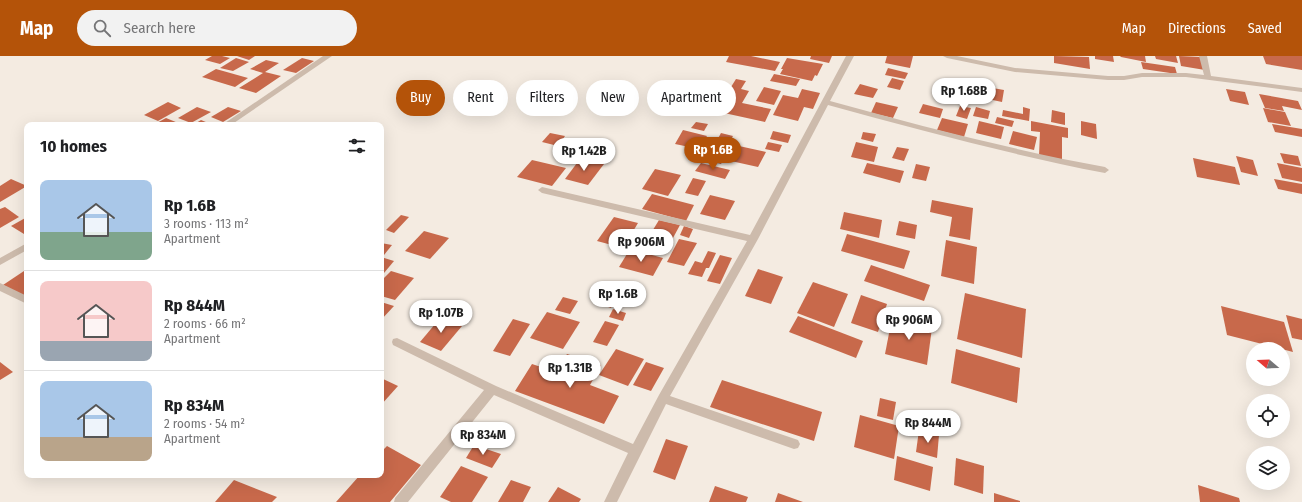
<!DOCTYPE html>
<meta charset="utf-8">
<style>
:root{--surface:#fff;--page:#f2f2f2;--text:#202124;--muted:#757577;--line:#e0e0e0;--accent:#b45309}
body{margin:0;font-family:"Fira Sans Condensed",sans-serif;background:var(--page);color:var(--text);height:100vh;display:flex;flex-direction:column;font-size:15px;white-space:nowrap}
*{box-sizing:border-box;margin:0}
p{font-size:13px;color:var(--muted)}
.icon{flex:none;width:22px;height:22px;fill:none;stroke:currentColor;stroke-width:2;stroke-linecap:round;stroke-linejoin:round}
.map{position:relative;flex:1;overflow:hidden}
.details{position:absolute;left:24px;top:66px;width:360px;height:356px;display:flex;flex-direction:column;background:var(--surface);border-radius:8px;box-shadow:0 4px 16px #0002}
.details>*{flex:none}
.hud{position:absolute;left:396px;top:24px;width:380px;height:36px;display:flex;gap:8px}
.needle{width:26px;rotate:289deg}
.fabs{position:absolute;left:1246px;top:286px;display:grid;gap:8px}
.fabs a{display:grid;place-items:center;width:44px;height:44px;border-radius:50%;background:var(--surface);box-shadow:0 4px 16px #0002;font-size:20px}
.price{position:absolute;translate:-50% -34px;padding:0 9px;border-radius:14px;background:#fff;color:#222;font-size:13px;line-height:26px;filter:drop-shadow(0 1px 2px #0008)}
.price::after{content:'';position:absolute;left:50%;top:24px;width:12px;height:9px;margin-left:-6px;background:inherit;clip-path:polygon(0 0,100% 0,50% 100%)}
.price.on{background:var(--accent);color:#fff}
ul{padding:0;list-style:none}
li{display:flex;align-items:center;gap:12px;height:100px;padding:0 16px}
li+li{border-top:1px solid var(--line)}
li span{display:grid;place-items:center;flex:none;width:112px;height:80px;border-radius:8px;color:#555}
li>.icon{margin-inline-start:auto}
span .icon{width:48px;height:48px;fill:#fffc;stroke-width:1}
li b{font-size:17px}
h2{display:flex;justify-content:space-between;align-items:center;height:48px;padding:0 16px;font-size:17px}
.pill{padding:0 14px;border-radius:18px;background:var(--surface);box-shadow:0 4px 16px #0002;font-size:14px;line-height:36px}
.pill.on{background:var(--accent);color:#fff}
header{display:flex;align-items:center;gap:24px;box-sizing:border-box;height:56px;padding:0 20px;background:var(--accent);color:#fff}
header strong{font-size:19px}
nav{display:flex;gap:22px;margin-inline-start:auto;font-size:14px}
.search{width:280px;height:36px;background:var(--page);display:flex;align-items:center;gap:10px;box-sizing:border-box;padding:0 14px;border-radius:22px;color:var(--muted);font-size:15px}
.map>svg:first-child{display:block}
.building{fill:#c8694b}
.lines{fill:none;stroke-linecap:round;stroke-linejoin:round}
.minor{fill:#cdbbac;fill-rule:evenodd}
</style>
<header>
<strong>Map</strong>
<div class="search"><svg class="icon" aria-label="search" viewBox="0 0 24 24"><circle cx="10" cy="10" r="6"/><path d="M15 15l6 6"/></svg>Search here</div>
<nav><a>Map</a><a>Directions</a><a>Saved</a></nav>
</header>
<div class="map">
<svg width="1302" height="446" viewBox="0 0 1302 446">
<rect width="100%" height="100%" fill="#f4ebe1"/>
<g class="building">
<polygon points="212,0 222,0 230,2 220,8 205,4"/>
<polygon points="237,0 255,0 249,4"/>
<polygon points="729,0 751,0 780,6 775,15 726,6"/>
<polygon points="811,0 832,0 829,7 810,3"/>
<polygon points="887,0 913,0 910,12 885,7"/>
<polygon points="1054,0 1089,1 1090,13 1054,7"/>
<polygon points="1095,0 1113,0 1114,6 1095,3"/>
<polygon points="1120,0 1145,0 1146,6 1121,1"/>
<polygon points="1155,0 1176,0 1178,7 1156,3"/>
<polygon points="1179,0 1201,1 1205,14 1181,10"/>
<polygon points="1263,0 1302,0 1302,14 1266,8"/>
<polygon points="236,2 249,6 233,15 220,12"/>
<polygon points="302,2 314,5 296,17 283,14"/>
<polygon points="787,2 823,8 817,20 815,19 812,25 780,18 783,13 781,13"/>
<polygon points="266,4 279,7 265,16 281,20 256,37 239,32 263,17 250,13"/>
<polygon points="1141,6 1175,11 1177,18 1143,13"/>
<polygon points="888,12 908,17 905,23 885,19"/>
<polygon points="216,13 248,22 235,31 202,21"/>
<polygon points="774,18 800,23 796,30 770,25"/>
<polygon points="892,22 904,25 900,34 887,31"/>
<polygon points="736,23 746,25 741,33 749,35 742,47 771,53 765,66 715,55 729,31 731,31"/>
<polygon points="860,28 878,33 873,42 854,38"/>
<polygon points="764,31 781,35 774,49 756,45"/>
<polygon points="987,31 1004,34 1002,46 974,40 975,32 987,34"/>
<polygon points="802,33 820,37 813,53 804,51 798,65 773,59 783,39 798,42"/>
<polygon points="1226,33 1245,36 1249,49 1230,45"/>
<polygon points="1259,38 1298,45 1302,54 1282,50 1284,55 1265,52"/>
<polygon points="168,46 181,52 158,65 144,59"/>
<polygon points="876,46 898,51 893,62 871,57"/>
<polygon points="923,48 943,53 940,62 919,57"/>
<polygon points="960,50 971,52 967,63 956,60"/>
<polygon points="197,51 211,56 191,67 178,62"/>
<polygon points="228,51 241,55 223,66 211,61"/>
<polygon points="976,51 990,55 988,63 973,60"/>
<polygon points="1023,51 1030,53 1029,65 1002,60 1003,54 1023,58"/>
<polygon points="1263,52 1285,56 1291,70 1268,66"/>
<polygon points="1052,54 1065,57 1065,69 1051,66"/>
<polygon points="997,61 1014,65 1012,71 995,67"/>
<polygon points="166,62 183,69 153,69"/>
<polygon points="942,62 968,68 964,81 937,74"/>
<polygon points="201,64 213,69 193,69"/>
<polygon points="979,65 1004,71 1001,83 976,77"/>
<polygon points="1031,65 1068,72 1068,82 1062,81 1062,105 1039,100 1040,76 1031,75"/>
<polygon points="1081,65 1096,68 1097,83 1081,79"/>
<polygon points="696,66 708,68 704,75 691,72"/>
<polygon points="1272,68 1302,73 1302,81 1275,76"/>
<polygon points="683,74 707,80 699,93 726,99 721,108 694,101 699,93 675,88"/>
<polygon points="773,75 791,79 788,87 770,83"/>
<polygon points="1013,75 1037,81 1034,94 1009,88"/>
<polygon points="863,76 876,78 873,86 861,83"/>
<polygon points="550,77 565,80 558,90 542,86"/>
<polygon points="721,77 733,80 726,91 715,88"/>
<polygon points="768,86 782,89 779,96 765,93"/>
<polygon points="856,86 878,91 874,106 851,101"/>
<polygon points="739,90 766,96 758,111 731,105"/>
<polygon points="897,91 909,93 904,105 892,102"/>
<polygon points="570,92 581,94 571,107 560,104"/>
<polygon points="1280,97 1298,100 1301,110 1284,107"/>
<polygon points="1236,100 1253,104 1258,120 1241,116"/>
<polygon points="1193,102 1235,111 1240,129 1197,121"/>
<polygon points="580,103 604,108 588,129 565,123"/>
<polygon points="532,104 566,112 552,130 517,121"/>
<polygon points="701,107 730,114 725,123 695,115"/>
<polygon points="867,107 904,115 900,127 863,117"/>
<polygon points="1277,107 1302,112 1302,126 1282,122"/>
<polygon points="916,108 930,111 926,125 912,122"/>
<polygon points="655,113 681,119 668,140 642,133"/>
<polygon points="693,122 706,125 698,140 685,137"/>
<polygon points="11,123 27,130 0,146 0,130"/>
<polygon points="1274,123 1302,128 1302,138 1278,133"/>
<polygon points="652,138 694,149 686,165 642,153"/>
<polygon points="710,139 735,145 725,164 700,158"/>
<polygon points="932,144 973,152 970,184 949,180 952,161 930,156"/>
<polygon points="5,151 19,161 0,172 0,153"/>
<polygon points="844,156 882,164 879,182 840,173"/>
<polygon points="401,159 409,161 394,177 386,174"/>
<polygon points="27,161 27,176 24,178 11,170"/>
<polygon points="614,161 638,167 623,192 597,185"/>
<polygon points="659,164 680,169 667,193 645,187"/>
<polygon points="899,165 917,169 915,183 896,179"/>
<polygon points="684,170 693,173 689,182 680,179"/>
<polygon points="424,175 449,182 430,203 405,195"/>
<polygon points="847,178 910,195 904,213 841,195"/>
<polygon points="679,183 697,187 684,210 667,206"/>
<polygon points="946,184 977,191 974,228 941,220"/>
<polygon points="381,187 392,189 384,199 381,198"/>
<polygon points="630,193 663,202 653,220 619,211"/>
<polygon points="708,195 716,197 709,212 706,212 702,221 688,218 695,205 702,207"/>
<polygon points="720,199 732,202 720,228 707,225"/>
<polygon points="381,201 394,205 384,217 381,216"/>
<polygon points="871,209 930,229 924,245 864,225"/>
<polygon points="27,213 27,242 3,229"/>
<polygon points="758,213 783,221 771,248 745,240"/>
<polygon points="391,215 414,222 395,244 381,240 381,225"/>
<polygon points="813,226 848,238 834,271 797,257"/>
<polygon points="606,235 619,238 611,252 599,248"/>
<polygon points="965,237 1026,253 1022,302 957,283"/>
<polygon points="861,239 887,248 878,276 851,267"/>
<polygon points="563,241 578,245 570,258 555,254"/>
<polygon points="381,246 394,250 381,264"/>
<polygon points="1221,250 1284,266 1293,296 1227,279"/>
<polygon points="613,253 626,257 623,265 609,261"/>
<polygon points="547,256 580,266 563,293 530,282"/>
<polygon points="1286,259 1302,263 1302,284 1292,282"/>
<polygon points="798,260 863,285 856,302 789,276"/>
<polygon points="441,261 462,270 441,295 420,286"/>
<polygon points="892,262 932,272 927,309 885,298"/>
<polygon points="513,263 530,268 510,300 493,295"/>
<polygon points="605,265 619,269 607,290 593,286"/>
<polygon points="616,293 644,303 628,330 599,319"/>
<polygon points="956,293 1020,312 1017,347 951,327"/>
<polygon points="567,298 601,309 590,329 619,340 604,368 515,335 532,308 556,316"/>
<polygon points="0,306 13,316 0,324"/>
<polygon points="646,306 664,312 651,335 633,329"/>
<polygon points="381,322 398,330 381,349"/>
<polygon points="722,324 822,356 814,385 710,351"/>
<polygon points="880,342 896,346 893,364 877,360"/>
<polygon points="860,359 899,370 894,403 854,391"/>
<polygon points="919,374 939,379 937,402 916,396"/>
<polygon points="666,383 688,390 675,424 653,416"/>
<polygon points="474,389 501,398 492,412 466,402"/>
<polygon points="387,390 421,409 390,446 336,446 360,419 381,419 381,396"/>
<polygon points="897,400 933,411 930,435 894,424"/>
<polygon points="956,402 984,410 983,438 954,429"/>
<polygon points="461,410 488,421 472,446 451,446 440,441"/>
<polygon points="234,424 277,441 272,446 215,446"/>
<polygon points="511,424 531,431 523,446 498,446"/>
<polygon points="1198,429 1239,442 1240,446 1200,446"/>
<polygon points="715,430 748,441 746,446 709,446"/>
<polygon points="558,431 581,443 579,446 548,446"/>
<polygon points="778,437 803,446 775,446"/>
<polygon points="994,437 1020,445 1020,446 994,446"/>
</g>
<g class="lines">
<g class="minor">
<polygon points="323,0 332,0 231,69 222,69"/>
<path d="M846,0H854L830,45C921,70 1012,94 1105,111L1109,114L1105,117C1011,99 920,74 828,49L758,183L670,340L798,384L800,388L798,392L794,393L666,348L617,446H604L628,397L494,339L408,446H394L395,442L484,334L393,289L392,286L393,283L397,282L496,330L633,388L659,339L747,185L542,137L538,134L542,131L750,179Z"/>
<polygon points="943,0 957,0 1015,12 1108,20 1124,20 1142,17 1186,17 1204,19 1199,0 1207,0 1211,20 1302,32 1302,36 1186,21 1142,21 1124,24 1108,24 1015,16 947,2"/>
<polygon points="27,187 27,194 0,209 0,202"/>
<polygon points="0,227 27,240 27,248 0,235"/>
</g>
</g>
</svg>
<div class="fabs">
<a><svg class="needle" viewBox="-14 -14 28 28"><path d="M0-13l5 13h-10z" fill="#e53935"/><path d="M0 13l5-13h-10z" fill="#757577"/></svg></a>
<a><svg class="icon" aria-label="locate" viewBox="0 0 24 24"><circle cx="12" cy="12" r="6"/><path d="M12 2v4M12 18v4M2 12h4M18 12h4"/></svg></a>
<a><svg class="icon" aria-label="layers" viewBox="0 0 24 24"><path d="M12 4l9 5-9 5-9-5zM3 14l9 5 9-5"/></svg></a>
</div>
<b class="price" style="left:964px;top:56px">Rp 1.68B</b>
<b class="price on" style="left:713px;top:115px">Rp 1.6B</b>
<b class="price" style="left:584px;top:116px">Rp 1.42B</b>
<b class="price" style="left:641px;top:207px">Rp 906M</b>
<b class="price" style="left:618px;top:259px">Rp 1.6B</b>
<b class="price" style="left:441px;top:278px">Rp 1.07B</b>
<b class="price" style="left:909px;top:285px">Rp 906M</b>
<b class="price" style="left:570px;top:333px">Rp 1.31B</b>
<b class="price" style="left:928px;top:388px">Rp 844M</b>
<b class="price" style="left:483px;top:400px">Rp 834M</b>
<div class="hud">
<a class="pill on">Buy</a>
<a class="pill">Rent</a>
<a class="pill">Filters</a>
<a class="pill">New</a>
<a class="pill">Apartment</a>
</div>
<section class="details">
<h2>10 homes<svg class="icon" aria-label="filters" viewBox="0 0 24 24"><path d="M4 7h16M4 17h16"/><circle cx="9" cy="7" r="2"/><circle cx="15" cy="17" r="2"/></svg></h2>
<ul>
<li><span style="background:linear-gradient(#a9c7e8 65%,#7fa58c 0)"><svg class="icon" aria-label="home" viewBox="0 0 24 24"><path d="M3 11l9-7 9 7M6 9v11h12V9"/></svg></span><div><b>Rp 1.6B</b><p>3 rooms · 113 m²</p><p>Apartment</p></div></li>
<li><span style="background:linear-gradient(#f6c9c9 75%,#9aa5b1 0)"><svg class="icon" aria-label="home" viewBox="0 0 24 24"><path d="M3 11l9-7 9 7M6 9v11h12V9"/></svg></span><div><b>Rp 844M</b><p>2 rooms · 66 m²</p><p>Apartment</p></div></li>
<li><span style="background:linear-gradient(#a9c7e8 70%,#b9a48a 0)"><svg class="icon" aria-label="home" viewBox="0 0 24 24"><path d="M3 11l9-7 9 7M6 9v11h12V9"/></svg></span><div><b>Rp 834M</b><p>2 rooms · 54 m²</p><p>Apartment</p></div></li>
</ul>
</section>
</div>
